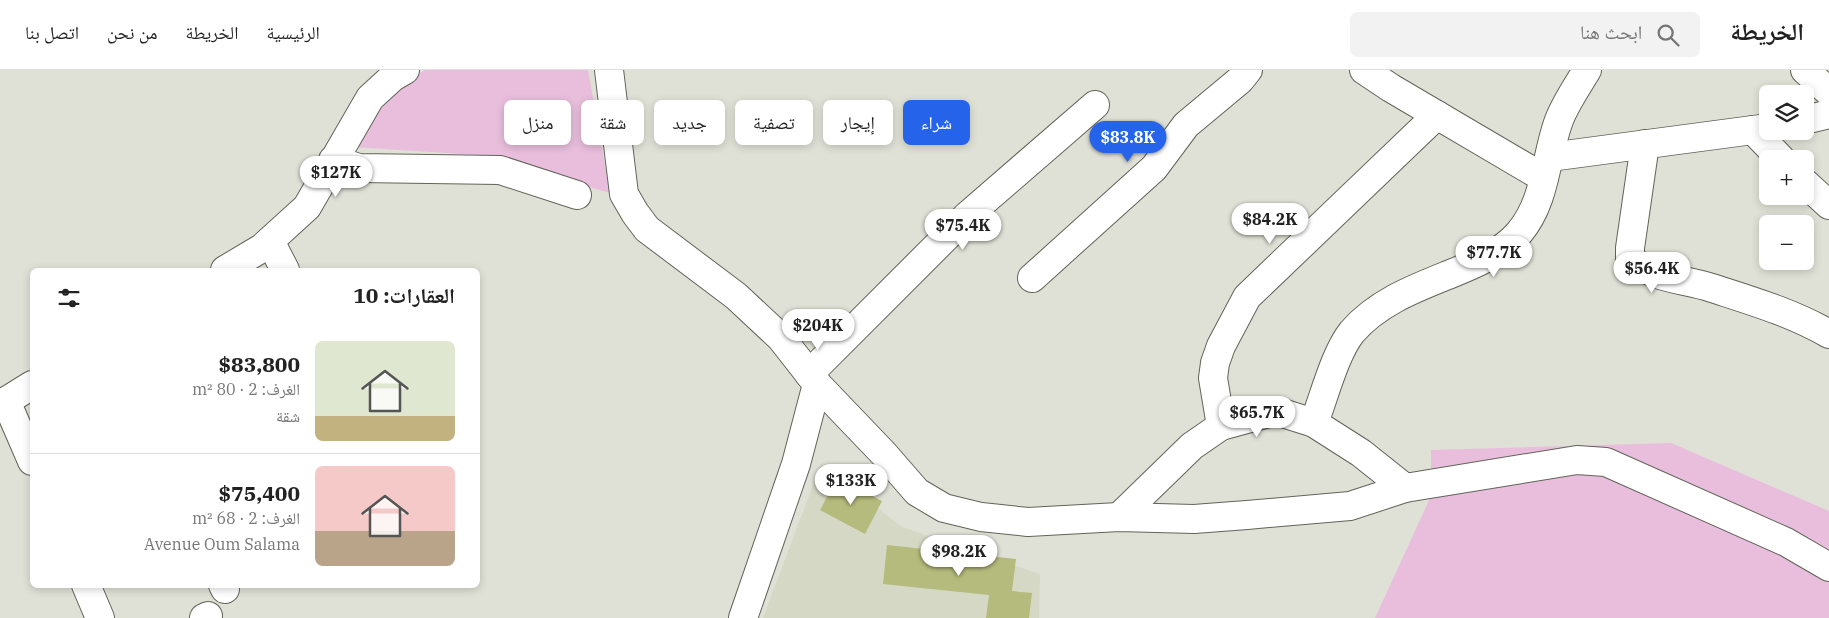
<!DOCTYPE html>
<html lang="ar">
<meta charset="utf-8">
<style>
:root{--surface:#fff;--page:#f2f2f2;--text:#222;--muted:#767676;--line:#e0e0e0;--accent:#2563eb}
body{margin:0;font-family:"IBM Plex Serif","Noto Naskh Arabic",serif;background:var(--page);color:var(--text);direction:rtl;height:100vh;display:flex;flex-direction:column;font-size:19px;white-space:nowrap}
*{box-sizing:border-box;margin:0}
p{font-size:16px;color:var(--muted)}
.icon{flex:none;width:28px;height:28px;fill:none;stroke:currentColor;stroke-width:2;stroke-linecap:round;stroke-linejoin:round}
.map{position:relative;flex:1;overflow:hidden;direction:ltr}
.details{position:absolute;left:30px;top:198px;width:450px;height:320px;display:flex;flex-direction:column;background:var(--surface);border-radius:8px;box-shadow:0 2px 8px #0003;direction:rtl}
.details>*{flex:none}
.banner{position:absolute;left:495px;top:30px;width:475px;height:45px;direction:rtl;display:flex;gap:10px}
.buttons{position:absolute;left:1759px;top:15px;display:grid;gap:10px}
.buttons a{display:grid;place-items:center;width:55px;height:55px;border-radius:8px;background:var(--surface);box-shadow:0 2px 8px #0003;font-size:25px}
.price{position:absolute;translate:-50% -42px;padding:0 11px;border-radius:18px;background:#fff;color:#222;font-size:16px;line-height:32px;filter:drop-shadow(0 1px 2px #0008)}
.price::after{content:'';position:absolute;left:50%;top:30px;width:15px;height:11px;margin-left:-8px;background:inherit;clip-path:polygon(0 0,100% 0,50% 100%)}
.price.active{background:var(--accent);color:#fff}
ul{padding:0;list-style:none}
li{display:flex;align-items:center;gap:15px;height:125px;padding:0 25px}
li+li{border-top:1px solid var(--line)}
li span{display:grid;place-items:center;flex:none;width:140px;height:100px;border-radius:8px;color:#555}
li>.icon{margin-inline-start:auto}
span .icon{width:60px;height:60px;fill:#fffc;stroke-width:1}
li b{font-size:21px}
h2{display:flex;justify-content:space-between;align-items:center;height:60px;padding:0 25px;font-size:21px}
.pill{padding:0 18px;border-radius:8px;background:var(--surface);box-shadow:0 2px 8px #0003;font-size:18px;line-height:45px}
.pill.active{background:var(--accent);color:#fff}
header{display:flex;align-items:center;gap:30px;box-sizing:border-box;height:70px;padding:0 25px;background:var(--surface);border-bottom:1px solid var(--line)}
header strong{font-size:24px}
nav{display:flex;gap:28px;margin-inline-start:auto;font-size:18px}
.search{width:350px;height:45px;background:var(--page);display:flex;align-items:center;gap:12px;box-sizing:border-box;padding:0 18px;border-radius:8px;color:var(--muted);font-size:19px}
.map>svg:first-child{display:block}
.built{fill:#d5d8c5}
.green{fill:#e8bedc}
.building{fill:#b5bb7c}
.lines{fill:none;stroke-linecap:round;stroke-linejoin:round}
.minor-casing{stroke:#626359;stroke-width:30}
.minor{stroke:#fff;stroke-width:28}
</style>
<header>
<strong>الخريطة</strong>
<div class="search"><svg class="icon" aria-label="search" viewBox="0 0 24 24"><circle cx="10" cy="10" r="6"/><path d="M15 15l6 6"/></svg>ابحث هنا</div>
<nav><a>الرئيسية</a><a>الخريطة</a><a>من نحن</a><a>اتصل بنا</a></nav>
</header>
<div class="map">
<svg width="1829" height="548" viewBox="0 0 1829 548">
<rect width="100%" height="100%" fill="#e0e1d6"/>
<polygon class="built" points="821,394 902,457 1040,504 1039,548 763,548"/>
<g class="green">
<polygon points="425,0 588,0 610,123 478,85 352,77 400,14"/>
<polygon points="1671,373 1829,441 1829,548 1375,548 1431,426 1431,380"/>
</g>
<g class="building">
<polygon points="837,408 882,431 865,464 820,440"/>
<polygon points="887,475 1016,489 1012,521 1032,523 1029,548 986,548 989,525 883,514"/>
</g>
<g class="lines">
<defs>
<g id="minor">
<polyline points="609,0 624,124 635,143 647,159 736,226 781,268 817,314 884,384 917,422 944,438 981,447 1028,452 1119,447 1194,449 1247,445 1350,436 1405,418 1577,390 1606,392 1786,472 1829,497"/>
<polyline points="1364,0 1391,18 1544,108"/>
<polyline points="1805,0 1829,22"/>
<polyline points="1805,50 1829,44"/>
<polyline points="1753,60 1781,89"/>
<path d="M1645,74L1630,178V188C1651,209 1685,209 1712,218C1752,231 1793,243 1829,264"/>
<polyline points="1550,87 1768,58"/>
<polyline points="333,90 359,98 500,100 577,125"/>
<polyline points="1805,113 1829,135"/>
<polyline points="270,171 285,200"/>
<polyline points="225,200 262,178 307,137 370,28 393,7 405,0"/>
<polyline points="1032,208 1154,98 1186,55 1240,10 1248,0"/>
<polyline points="809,304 968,145 1095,35"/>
<polyline points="6,331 32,391"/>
<polyline points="0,335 32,315"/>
<path d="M1314,353C1324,327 1335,283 1352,262C1377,233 1413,219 1448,205C1473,195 1502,183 1519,163C1546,131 1545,90 1558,53C1564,35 1577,17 1587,0"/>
<polyline points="1221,356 1213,308 1215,293 1221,276 1247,227 1437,45"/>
<polyline points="1119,447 1192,376 1221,356 1276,341 1314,353 1361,383 1405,418"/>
<polyline points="86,515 100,548"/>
<polyline points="223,515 225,519"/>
<polyline points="204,548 208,546"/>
<polyline points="743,548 796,394 817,314"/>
</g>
</defs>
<use href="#minor" class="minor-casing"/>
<use href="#minor" class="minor"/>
</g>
</svg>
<div class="buttons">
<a><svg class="icon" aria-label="layers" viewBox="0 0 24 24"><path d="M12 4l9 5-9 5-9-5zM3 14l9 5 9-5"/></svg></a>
<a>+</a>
<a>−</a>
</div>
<b class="price active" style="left:1128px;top:93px">$83.8K</b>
<b class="price" style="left:336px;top:128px">$127K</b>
<b class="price" style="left:1270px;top:175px">$84.2K</b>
<b class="price" style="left:963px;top:181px">$75.4K</b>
<b class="price" style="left:1494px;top:208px">$77.7K</b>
<b class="price" style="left:1652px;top:224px">$56.4K</b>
<b class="price" style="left:818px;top:281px">$204K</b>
<b class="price" style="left:1257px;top:368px">$65.7K</b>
<b class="price" style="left:851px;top:436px">$133K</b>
<b class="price" style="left:959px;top:507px">$98.2K</b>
<div class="banner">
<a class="pill active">شراء</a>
<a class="pill">إيجار</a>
<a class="pill">تصفية</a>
<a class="pill">جديد</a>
<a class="pill">شقة</a>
<a class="pill">منزل</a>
</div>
<section class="details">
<h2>العقارات: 10<svg class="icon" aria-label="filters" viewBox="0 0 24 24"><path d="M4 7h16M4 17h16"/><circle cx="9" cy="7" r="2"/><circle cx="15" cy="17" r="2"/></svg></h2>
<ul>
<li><span style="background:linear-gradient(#dfe7d0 75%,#c2b280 0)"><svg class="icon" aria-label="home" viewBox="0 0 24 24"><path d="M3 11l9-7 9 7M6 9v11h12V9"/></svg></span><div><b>$83,800</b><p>الغرف: 2 · 80 m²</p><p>شقة</p></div></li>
<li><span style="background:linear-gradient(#f6c9c9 65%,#b9a48a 0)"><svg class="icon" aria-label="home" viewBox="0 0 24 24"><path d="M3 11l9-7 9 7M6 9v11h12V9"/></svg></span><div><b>$75,400</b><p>الغرف: 2 · 68 m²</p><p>Avenue Oum Salama</p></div></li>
</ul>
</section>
</div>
